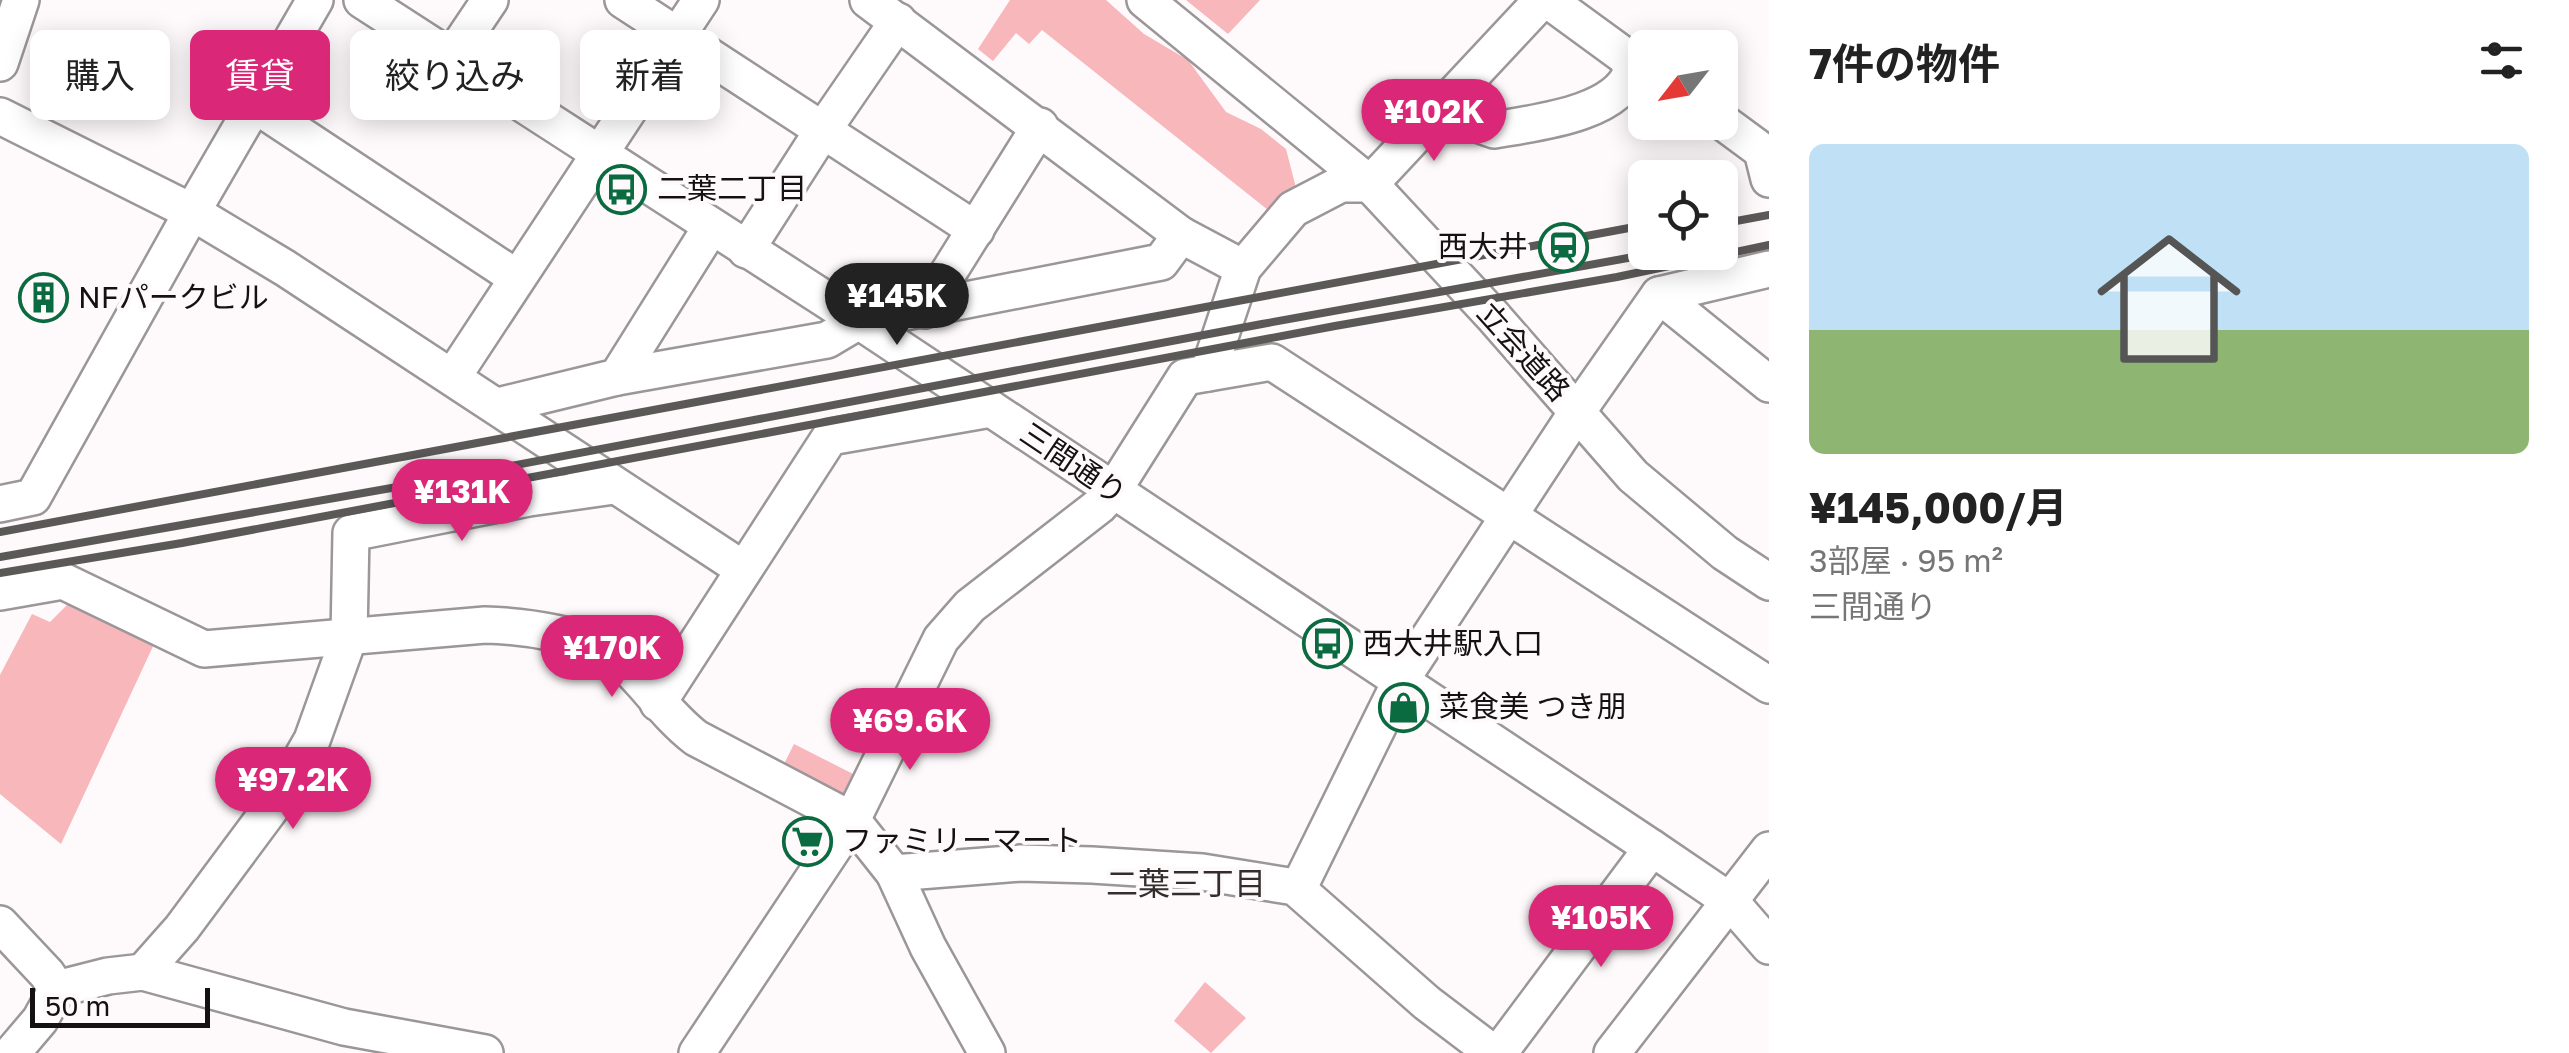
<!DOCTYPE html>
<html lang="ja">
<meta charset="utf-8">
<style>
:root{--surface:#fff;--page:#f2f2f2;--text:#222;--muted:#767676;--accent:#db2777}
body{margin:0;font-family:"Golos Text","Noto Sans JP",sans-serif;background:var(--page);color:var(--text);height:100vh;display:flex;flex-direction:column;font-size:38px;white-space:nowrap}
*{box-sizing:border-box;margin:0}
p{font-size:32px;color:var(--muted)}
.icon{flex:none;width:55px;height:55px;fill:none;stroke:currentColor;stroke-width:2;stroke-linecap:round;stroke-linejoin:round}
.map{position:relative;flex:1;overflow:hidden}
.drawer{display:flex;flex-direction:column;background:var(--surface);width:800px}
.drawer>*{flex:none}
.hud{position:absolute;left:30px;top:30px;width:950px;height:90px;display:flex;gap:20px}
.needle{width:65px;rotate:239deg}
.tools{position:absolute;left:1628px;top:30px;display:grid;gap:20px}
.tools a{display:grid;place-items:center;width:110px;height:110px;border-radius:15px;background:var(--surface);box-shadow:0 5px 25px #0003;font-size:50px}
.scale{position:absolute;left:30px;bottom:25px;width:180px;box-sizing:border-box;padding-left:10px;border:5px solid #131111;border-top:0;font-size:28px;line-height:35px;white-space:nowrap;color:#131111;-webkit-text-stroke:8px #fef9fa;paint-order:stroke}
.price{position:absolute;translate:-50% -85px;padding:0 22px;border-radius:35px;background:var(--accent);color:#fff;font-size:32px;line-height:65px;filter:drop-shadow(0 2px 5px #0008)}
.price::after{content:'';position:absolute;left:50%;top:60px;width:30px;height:22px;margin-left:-15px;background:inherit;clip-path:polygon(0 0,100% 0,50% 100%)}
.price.selected{background:#222;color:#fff}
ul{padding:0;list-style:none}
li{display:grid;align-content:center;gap:20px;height:530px;padding:0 40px}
li span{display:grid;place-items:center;height:310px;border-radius:15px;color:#555}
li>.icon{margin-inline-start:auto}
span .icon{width:180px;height:180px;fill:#fffc;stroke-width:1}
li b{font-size:42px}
h2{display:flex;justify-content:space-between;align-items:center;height:120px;padding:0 40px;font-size:42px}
.pill{padding:0 35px;border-radius:15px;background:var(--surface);box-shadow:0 5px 25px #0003;font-size:35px;line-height:90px}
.pill.selected{background:var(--accent);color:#fff}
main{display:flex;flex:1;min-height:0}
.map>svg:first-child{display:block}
.green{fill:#f7b7bb}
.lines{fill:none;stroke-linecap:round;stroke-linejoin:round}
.minor-casing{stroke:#9b9697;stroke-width:40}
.minor{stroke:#fff;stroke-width:35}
.rail{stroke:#5b5858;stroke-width:8}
.labels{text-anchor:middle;stroke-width:8;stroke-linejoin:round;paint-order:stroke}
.poi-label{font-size:30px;fill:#131111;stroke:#fef9fa;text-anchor:start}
.street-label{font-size:30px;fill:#131111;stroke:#fef9fa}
.neighbourhood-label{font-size:32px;fill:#322e2e;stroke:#fef9fa}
</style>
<main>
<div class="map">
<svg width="1769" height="1053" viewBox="0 0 1769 1053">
<rect width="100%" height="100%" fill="#fef9fa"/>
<g class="green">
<polygon points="1010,0 1106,0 1144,34 1188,60 1226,112 1261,129 1286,149 1296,188 1268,210 1042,30 1029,44 1016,33 993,61 978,49"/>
<polygon points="1186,0 1260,0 1228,34"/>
<polygon points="68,604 155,642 61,844 0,794 0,675 32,614 50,622"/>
<polygon points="794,744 859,777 844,807 779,774"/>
<polygon points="1205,982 1246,1018 1211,1053 1174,1021"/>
</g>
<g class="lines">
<defs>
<g id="minor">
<polyline points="362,0 859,321 1652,848 1730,901 1769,946"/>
<polyline points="623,0 976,230"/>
<polyline points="868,0 1181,235"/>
<polyline points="1145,0 1370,184 1492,315 1633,476 1725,553 1769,582"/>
<polyline points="451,58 490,0"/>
<polyline points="0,63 21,0"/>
<path d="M1450,99L1480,125L1494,130C1533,123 1618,115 1632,70L1626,57L1548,0"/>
<polyline points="255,105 517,278"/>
<polyline points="0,116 192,212 285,268 743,569"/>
<polyline points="1720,120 1762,151 1769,179"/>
<polyline points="746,250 823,130 898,21"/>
<polyline points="1659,295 1769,384"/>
<polyline points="925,310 1040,126"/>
<polyline points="1208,373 1272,362 1769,685"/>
<polyline points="454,375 701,0"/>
<polyline points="617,377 827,340 859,321 1161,262 1181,235 1243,268"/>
<polyline points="498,406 617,377 711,227"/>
<polyline points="0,504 33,497 192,212 315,0"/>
<path d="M0,592L63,581L204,649L485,625C523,626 590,634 620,660C647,684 666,715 696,738L852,820L894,873L928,947L987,1053"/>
<polyline points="658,703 830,437 991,409"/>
<polyline points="894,873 1021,863 1092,865 1202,872 1295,887 1427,1003 1493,1053"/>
<polyline points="1295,887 1303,879 1401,680 1577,412 1659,295 1769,269"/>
<polyline points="0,924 47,974 57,989"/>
<polyline points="143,972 182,928 280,796 312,740 349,637 351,533 529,498 614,486"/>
<polyline points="12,1053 40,1020 57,989 108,976 143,972 344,1027 485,1053"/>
<polyline points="697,1053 852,820 941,639 970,606 1099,506 1113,491 1185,377 1208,373 1243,268 1293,209 1341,184 1370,184 1542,0"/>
<polyline points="1499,1053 1652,848"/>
<polyline points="1612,1053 1769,850"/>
</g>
</defs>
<use href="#minor" class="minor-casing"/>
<use href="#minor" class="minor"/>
<g class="rail">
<polyline points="1720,224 1769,215"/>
<polyline points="0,532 1645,225"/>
<polyline points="0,557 431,481 1262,324 1661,252"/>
<polyline points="0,573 182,543 1335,326 1617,277 1769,245"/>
</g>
</g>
<defs>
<symbol id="bus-ring" viewBox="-11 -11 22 22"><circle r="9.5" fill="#fef9fa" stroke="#0a6b40" stroke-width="1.5"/><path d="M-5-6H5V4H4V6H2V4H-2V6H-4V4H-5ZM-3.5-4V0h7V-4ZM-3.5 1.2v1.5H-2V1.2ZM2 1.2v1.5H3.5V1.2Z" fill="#0a6b40"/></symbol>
<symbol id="station-ring" viewBox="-11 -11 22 22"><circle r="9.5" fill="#fef9fa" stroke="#0a6b40" stroke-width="1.5"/><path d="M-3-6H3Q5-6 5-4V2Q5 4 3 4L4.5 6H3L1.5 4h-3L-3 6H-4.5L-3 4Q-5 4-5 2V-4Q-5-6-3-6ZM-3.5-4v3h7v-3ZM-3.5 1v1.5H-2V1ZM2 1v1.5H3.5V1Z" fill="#0a6b40"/></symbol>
<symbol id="building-ring" viewBox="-11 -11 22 22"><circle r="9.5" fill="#fef9fa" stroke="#0a6b40" stroke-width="1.5"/><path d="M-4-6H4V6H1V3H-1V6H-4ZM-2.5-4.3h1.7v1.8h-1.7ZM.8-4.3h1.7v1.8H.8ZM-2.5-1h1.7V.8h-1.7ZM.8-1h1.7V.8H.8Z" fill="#0a6b40"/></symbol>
<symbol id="shop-ring" viewBox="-11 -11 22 22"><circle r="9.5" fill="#fef9fa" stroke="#0a6b40" stroke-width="1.5"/><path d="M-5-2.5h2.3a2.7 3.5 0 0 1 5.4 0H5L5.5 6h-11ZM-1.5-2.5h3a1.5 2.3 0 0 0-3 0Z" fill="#0a6b40"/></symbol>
<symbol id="supermarket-ring" viewBox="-11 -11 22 22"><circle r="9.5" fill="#fef9fa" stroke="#0a6b40" stroke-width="1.5"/><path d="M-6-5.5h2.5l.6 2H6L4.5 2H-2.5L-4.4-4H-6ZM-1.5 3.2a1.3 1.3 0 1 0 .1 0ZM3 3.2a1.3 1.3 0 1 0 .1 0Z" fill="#0a6b40"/></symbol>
</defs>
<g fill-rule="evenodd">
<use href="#bus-ring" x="594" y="162" width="55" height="55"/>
<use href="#station-ring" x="1536" y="220" width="55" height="55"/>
<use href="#building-ring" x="16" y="270" width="55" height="55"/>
<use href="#bus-ring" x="1300" y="616" width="55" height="55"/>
<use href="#shop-ring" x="1376" y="680" width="55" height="55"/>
<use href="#supermarket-ring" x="780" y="814" width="55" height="55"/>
</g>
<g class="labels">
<g class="poi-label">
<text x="657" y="199">二葉二丁目</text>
<text x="1528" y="257" text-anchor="end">西大井</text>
<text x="78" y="308">NFパークビル</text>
<text x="1363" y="654">西大井駅入口</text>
<text x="1439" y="717">菜食美 つき朋</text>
<text x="842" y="851">ファミリーマート</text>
</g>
<g class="street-label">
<text transform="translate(1523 352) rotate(48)" y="10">立会道路</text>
<text transform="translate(1073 464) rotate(34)" y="10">三間通り</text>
</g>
<g class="neighbourhood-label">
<text x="1186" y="895">二葉三丁目</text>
</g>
</g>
</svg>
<div class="tools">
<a><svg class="needle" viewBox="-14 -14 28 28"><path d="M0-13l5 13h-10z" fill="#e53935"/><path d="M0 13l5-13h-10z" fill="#767676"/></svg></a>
<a><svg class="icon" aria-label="locate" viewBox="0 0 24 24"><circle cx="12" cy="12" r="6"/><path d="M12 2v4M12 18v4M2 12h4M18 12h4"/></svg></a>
</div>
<div class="scale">50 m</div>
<b class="price" style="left:1434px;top:164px">¥102K</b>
<b class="price selected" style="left:897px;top:348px">¥145K</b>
<b class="price" style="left:462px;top:544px">¥131K</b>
<b class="price" style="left:612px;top:700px">¥170K</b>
<b class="price" style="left:910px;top:773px">¥69.6K</b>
<b class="price" style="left:293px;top:832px">¥97.2K</b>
<b class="price" style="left:1601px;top:970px">¥105K</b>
<div class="hud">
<a class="pill">購入</a>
<a class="pill selected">賃貸</a>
<a class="pill">絞り込み</a>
<a class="pill">新着</a>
</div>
</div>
<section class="drawer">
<h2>7件の物件<svg class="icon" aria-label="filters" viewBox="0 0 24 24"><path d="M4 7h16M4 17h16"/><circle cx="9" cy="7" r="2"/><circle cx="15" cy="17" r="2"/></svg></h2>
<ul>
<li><span style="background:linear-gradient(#bfe0f5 60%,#8fb573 0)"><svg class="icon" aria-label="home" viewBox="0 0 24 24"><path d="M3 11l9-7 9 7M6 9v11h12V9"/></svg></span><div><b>¥145,000/月</b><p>3部屋 · 95 m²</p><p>三間通り</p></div></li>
</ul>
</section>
</main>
